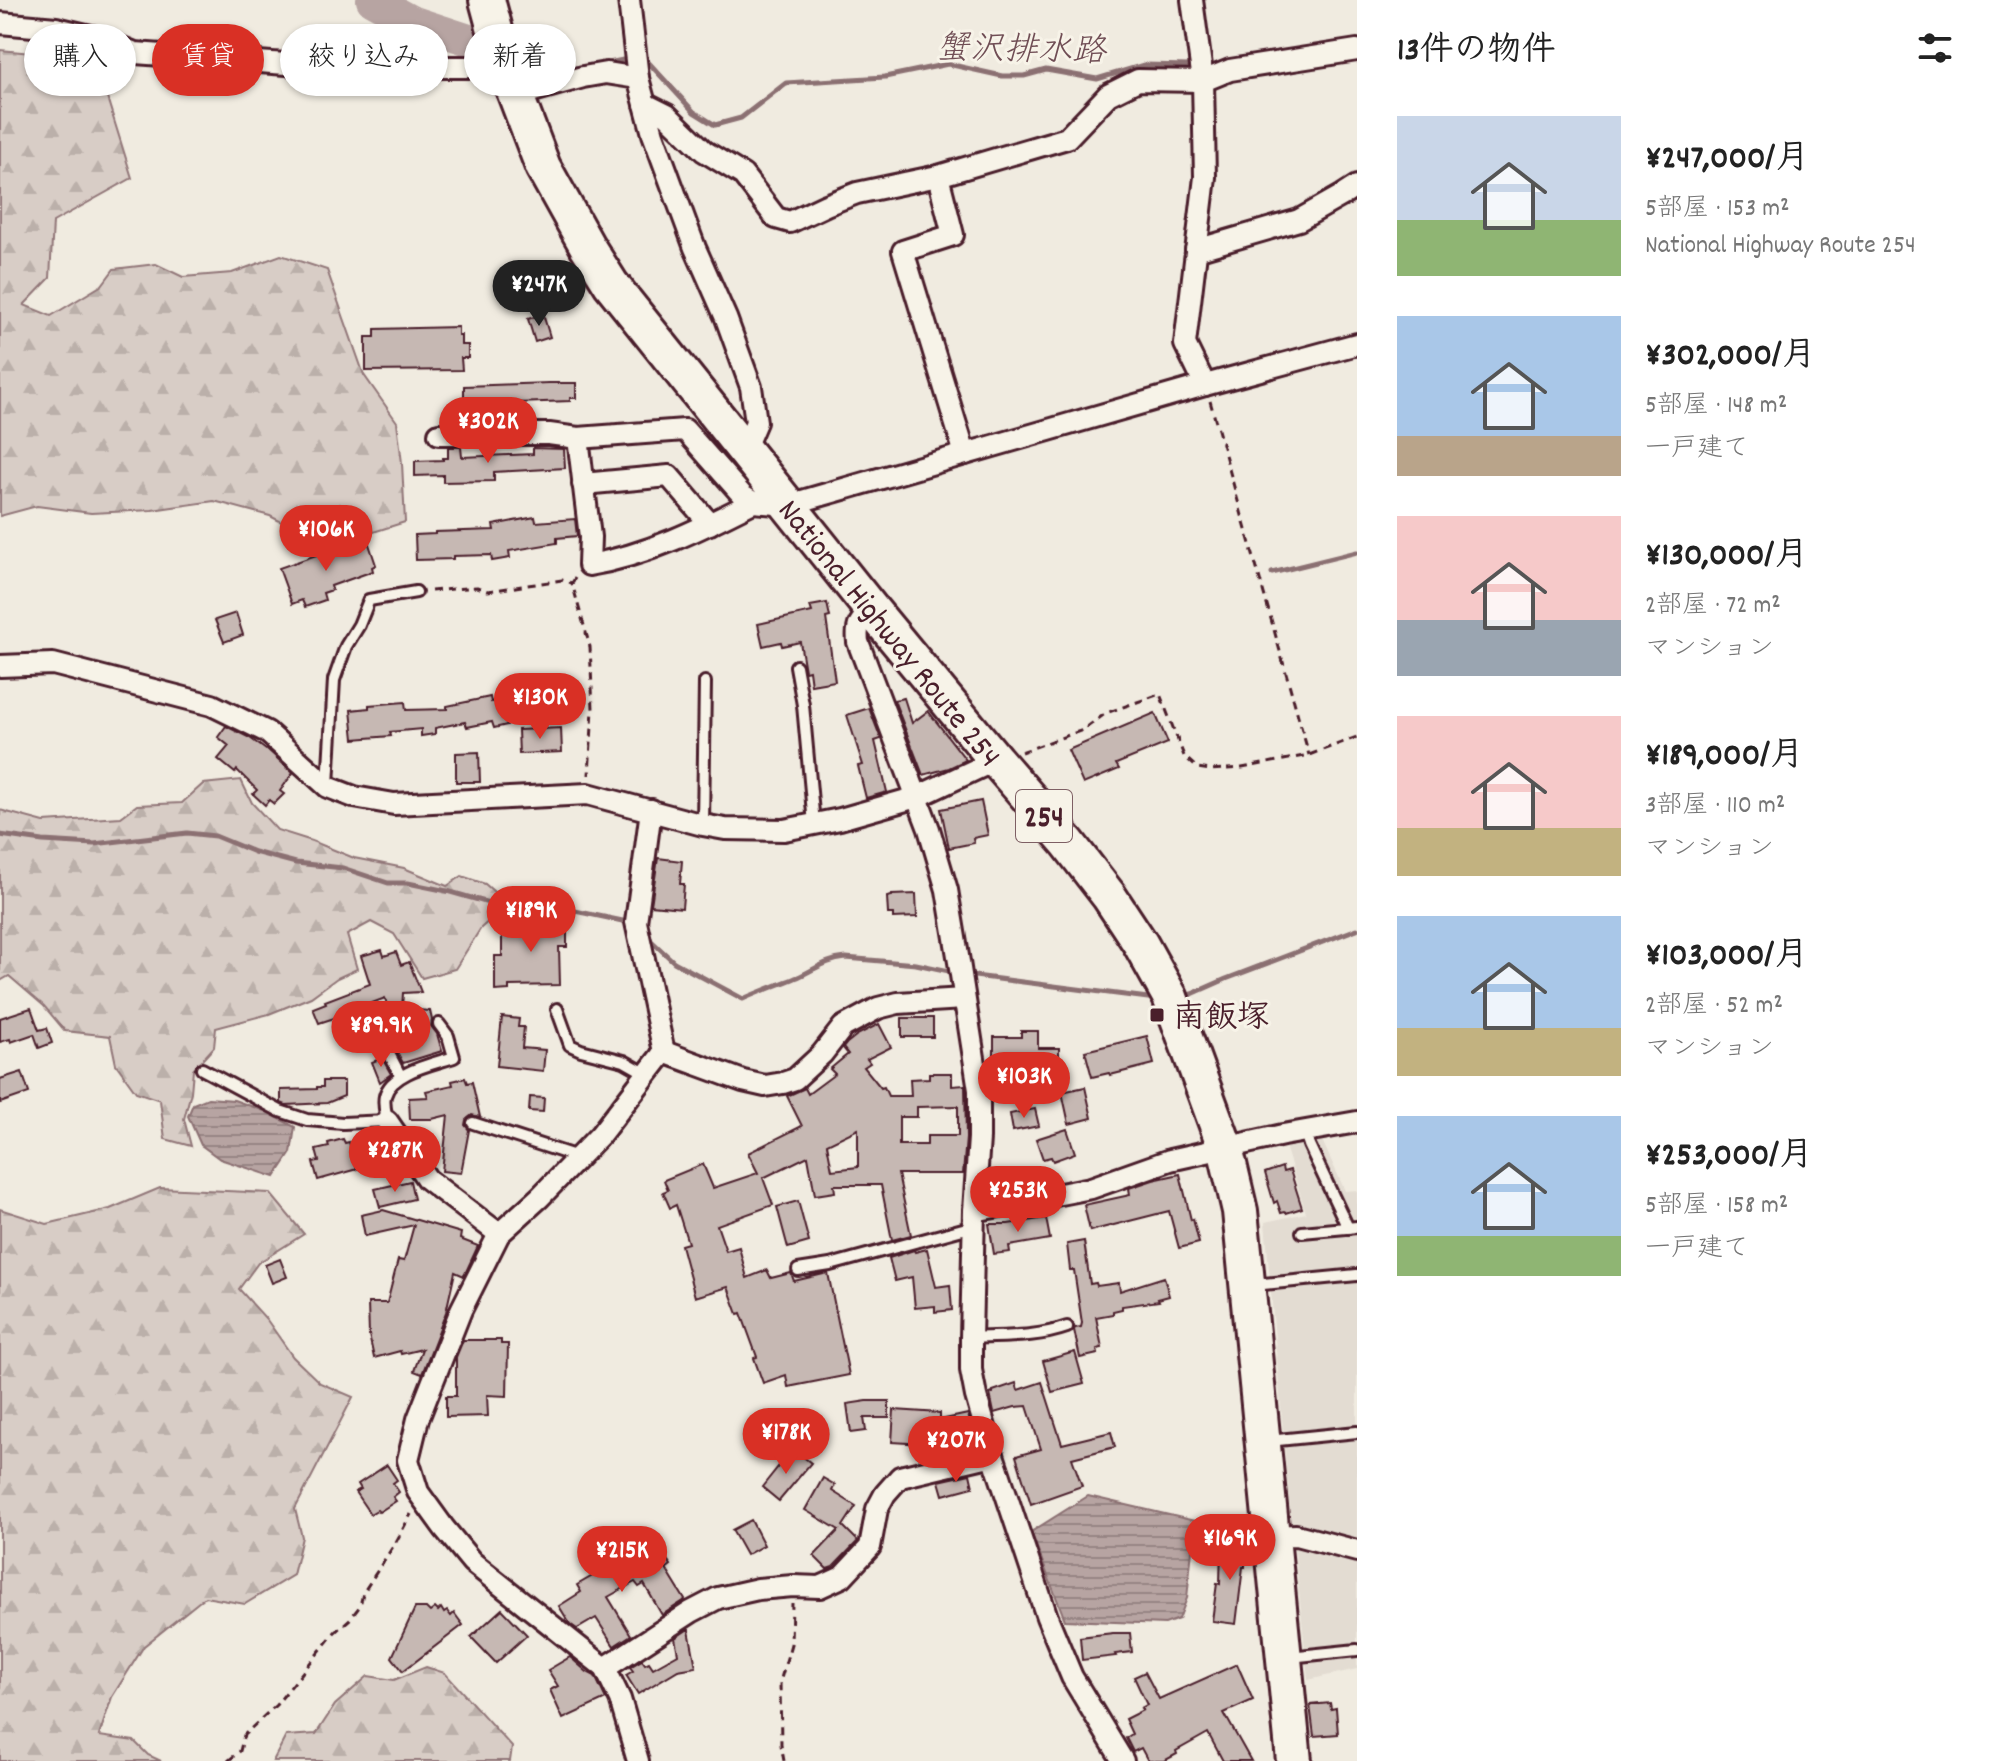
<!DOCTYPE html>
<html lang="ja">
<meta charset="utf-8">
<style>
:root{--surface:#fff;--page:#f2f2f2;--text:#222;--muted:#767676;--accent:#d93025}
body{margin:0;font-family:Dekko,"Klee One",sans-serif;background:var(--page);color:var(--text);height:100vh;display:flex;flex-direction:column;font-size:30px;white-space:nowrap}
*{box-sizing:border-box;margin:0}
p{font-size:26px;color:var(--muted)}
.icon{flex:none;width:44px;height:44px;fill:none;stroke:currentColor;stroke-width:2;stroke-linecap:round;stroke-linejoin:round}
.map{position:relative;flex:1;overflow:hidden}
.side{display:flex;flex-direction:column;background:var(--surface);width:640px}
.side>*{flex:none}
.banner{position:absolute;left:24px;top:24px;width:760px;height:72px;display:flex;gap:16px}
.price{position:absolute;translate:-50% -68px;padding:0 18px;border-radius:28px;background:var(--accent);color:#fff;font-size:26px;line-height:52px;filter:drop-shadow(0 2px 4px #0008)}
.price::after{content:'';position:absolute;left:50%;top:48px;width:24px;height:18px;margin-left:-12px;background:inherit;clip-path:polygon(0 0,100% 0,50% 100%)}
.price.active{background:#222;color:#fff}
ul{padding:0;list-style:none}
li{display:flex;align-items:center;gap:24px;height:200px;padding:0 40px}
li span{display:grid;place-items:center;flex:none;width:224px;height:160px;border-radius:0px;color:#555}
li>.icon{margin-inline-start:auto}
span .icon{width:96px;height:96px;fill:#fffc;stroke-width:1}
li b{font-size:34px}
h2{display:flex;justify-content:space-between;align-items:center;height:96px;padding:0 40px;font-size:34px}
.chip{padding:0 28px;border-radius:36px;background:var(--surface);box-shadow:0 2px 6px #0004;font-size:28px;line-height:72px}
.chip.active{background:var(--accent);color:#fff}
main{display:flex;flex:1;min-height:0}
.map>svg:first-child{display:block}
.built{fill:#e3dcd2}
.forest{fill:url(#forest-firs);stroke:#917678;stroke-width:2}
.water{fill:url(#water-rules);stroke:#8b6f72;stroke-width:2}
.lines{fill:none;stroke-linecap:round;stroke-linejoin:round}
.stream{stroke:#8b6f72;stroke-width:5}
.river{stroke:#b7a4a2;stroke-width:32}
.building{fill:#c6b8b3;stroke:#4a1f2b;stroke-width:2;fill-rule:evenodd}
.service-casing{stroke:#4a1f2b;stroke-width:16}
.minor-casing{stroke:#4a1f2b;stroke-width:26}
.trunk-casing{stroke:#4a1f2b;stroke-width:40}
.path{stroke:#4a1f2b;stroke-width:3;stroke-dasharray:8 6;stroke-linecap:butt}
.service{stroke:#f7f3e8;stroke-width:10}
.minor{stroke:#f7f3e8;stroke-width:20}
.trunk{stroke:#f7f3e8;stroke-width:34}
.poi-dot{fill:#4a1f2b;stroke:#f7f3e8;stroke-width:3}
.labels{text-anchor:middle;stroke-width:6;stroke-linejoin:round;paint-order:stroke}
.shield{fill:#f7f3e8;stroke:#7e5f64;stroke-width:2}
.shield-label{font-size:30px;font-weight:bold;fill:#4a1f2b}
.street-label{font-size:32px;fill:#4a1f2b;stroke:#f7f3e8}
.poi-label{font-size:32px;font-weight:bold;fill:#4a1f2b;stroke:#f7f3e8;text-anchor:start}
.water-label{font-size:34px;font-style:italic;fill:#704e55;stroke:#f7f3e8}
</style>
<main>
<div class="map">
<svg width="1357" height="1761" viewBox="0 0 1357 1761">
<defs>
<pattern id="forest-firs" width="22" height="20" patternUnits="userSpaceOnUse" patternTransform="scale(2)"><rect width="22" height="20" fill="#d8cdc6"/><path d="M5 1l3.5 6h-7zM16 11l3.5 6h-7z" fill="#bbb0aa"/></pattern>
<pattern id="water-rules" width="6" height="5" patternUnits="userSpaceOnUse" patternTransform="scale(2)"><rect width="6" height="5" fill="#b7a4a2"/><path d="M0 2.5h6" fill="none" stroke="#978584"/></pattern>
</defs>
<rect width="100%" height="100%" fill="#f0ebe0"/>
<filter id="ink" filterUnits="userSpaceOnUse"><feTurbulence type="fractalNoise" baseFrequency=".0125" numOctaves="2"/><feDisplacementMap in="SourceGraphic" scale="16" xChannelSelector="R" yChannelSelector="G"/><feConvolveMatrix kernelMatrix="1 2 1 2 8 2 1 2 1" color-interpolation-filters="sRGB"/></filter>
<g filter="url(#ink)">
<g class="built">
<polygon points="1321,1138 1345,1191 1357,1190 1357,1541 1291,1525 1265,1222 1306,1213 1285,1146"/>
<polygon points="1294,1543 1357,1558 1357,1669 1308,1680"/>
</g>
<g class="forest">
<polygon points="0,50 95,59 132,178 53,222 50,278 24,305 51,316 102,285 114,269 156,264 183,277 232,273 281,255 327,270 364,375 397,422 402,463 405,522 345,541 305,534 270,516 214,501 152,510 91,513 37,506 0,516"/>
<polygon points="241,780 252,803 277,830 312,841 354,858 404,868 447,886 462,876 485,884 508,904 481,928 455,969 422,978 394,934 371,922 347,935 357,969 337,978 311,997 269,1014 216,1028 214,1047 193,1070 191,1092 184,1119 191,1146 165,1139 160,1100 136,1092 116,1064 110,1036 65,1031 44,1006 9,976 0,981 0,810 44,822 121,817 137,805 182,803 203,784"/>
<polygon points="160,1188 270,1193 304,1234 258,1263 239,1289 267,1320 293,1357 320,1383 353,1397 295,1509 302,1537 293,1575 245,1604 205,1597 144,1646 112,1697 99,1736 134,1741 148,1755 161,1761 0,1761 0,1209 47,1224 110,1209"/>
<polygon points="426,1667 445,1673 512,1747 510,1761 273,1761 286,1736 316,1734 335,1705 368,1676 394,1680"/>
</g>
<g class="water">
<polygon points="208,1098 234,1100 265,1111 295,1127 291,1153 275,1177 220,1159 201,1145 188,1116 193,1104"/>
<polygon points="1088,1496 1195,1521 1187,1598 1179,1619 1165,1624 1065,1620 1031,1532"/>
</g>
<g class="lines">
<g class="stream">
<polyline points="649,63 694,112 715,125 741,118 786,83 885,77 948,64 1002,76 1024,76 1046,70 1097,79 1144,65 1190,66"/>
<polyline points="604,64 623,60"/>
<polyline points="551,71 590,66"/>
<polyline points="1272,573 1357,552"/>
<polyline points="0,835 43,841 94,844 187,833 215,836 254,852 296,863 343,868 388,883 408,883 447,891 531,915 557,909 575,911 632,923"/>
<path d="M645,935L674,962L743,999C761,991 780,984 798,977C816,969 825,960 846,958L916,964L954,972"/>
<polyline points="967,975 1156,999"/>
<polyline points="1181,996 1192,994 1226,979 1357,929"/>
</g>
<g class="river">
<polyline points="372,0 411,21 472,41"/>
<polyline points="530,53 551,71"/>
</g>
</g>
<g class="building">
<polygon points="543,314 550,337 535,342 528,319"/>
<polygon points="458,327 458,335 461,335 461,345 468,345 468,358 461,358 462,370 366,371 366,337 375,337 375,329"/>
<polygon points="549,383 576,383 576,398 570,398 570,401 517,403 517,405 491,406 491,402 464,403 464,386"/>
<polygon points="448,447 461,447 462,457 533,454 533,448 564,449 565,468 494,472 494,481 443,482 443,475 415,476 415,461 443,460 443,458 448,458"/>
<polygon points="535,517 536,522 575,519 577,536 557,538 557,543 509,551 510,558 492,561 491,555 453,556 453,559 416,560 415,535 435,534 435,532 494,530 493,525"/>
<polygon points="368,541 376,565 372,567 373,571 331,586 332,590 323,593 325,600 305,607 302,600 292,604 279,568 319,554 320,557"/>
<polygon points="827,603 830,617 826,618 835,681 811,685 809,670 805,671 800,642 782,646 781,642 763,646 758,624 812,612 810,606"/>
<polygon points="236,613 243,635 224,642 215,620"/>
<polygon points="490,697 491,702 502,700 507,725 494,728 492,722 467,727 465,722 435,728 435,734 421,736 421,729 390,732 391,736 354,739 351,710 369,708 369,705 405,702 406,710 447,709 447,706"/>
<polygon points="904,698 912,723 928,711 966,760 949,768 923,775 894,700"/>
<polygon points="869,708 881,739 875,741 887,792 866,798 858,766 863,765 847,715"/>
<polygon points="1155,713 1168,743 1116,764 1119,769 1083,784 1068,750"/>
<polygon points="226,726 250,738 266,750 267,749 293,773 280,791 284,794 274,804 269,800 265,805 253,794 257,790 237,770 235,773 218,759 229,746 218,737"/>
<polygon points="561,728 562,752 519,754 518,730"/>
<polygon points="479,752 480,782 456,782 456,753"/>
<polygon points="981,801 988,835 973,838 974,843 949,848 941,809"/>
<polygon points="658,858 682,861 680,884 684,884 682,908 651,905"/>
<polygon points="916,894 917,917 893,918 893,914 888,914 887,897 892,896 892,895"/>
<polygon points="548,915 567,915 567,947 559,947 560,985 509,986 509,990 495,991 495,956 502,956 502,924 548,925"/>
<polygon points="382,950 384,956 396,952 401,965 409,962 421,992 403,993 402,1009 430,1011 432,1020 431,1026 437,1034 442,1051 403,1063 397,1052 400,1050 397,1037 385,998 359,1008 359,1010 319,1023 313,1008 326,1003 325,1001 370,984 361,956"/>
<polygon points="31,1008 39,1030 47,1028 52,1043 39,1048 34,1034 11,1042 10,1039 0,1042 0,1018"/>
<polygon points="502,1017 519,1019 518,1027 524,1027 522,1048 545,1050 543,1071 497,1066"/>
<rect x="902" y="1018" width="31" height="19"/>
<path d="M879,1024L891,1047L867,1059L870,1063L864,1067L881,1088L884,1087L888,1096H911L910,1079L929,1078V1073H952V1086L965,1085L966,1138L963,1174H898L911,1235L892,1240L881,1185H834L835,1192L815,1195L808,1156L763,1178L773,1205L717,1225L726,1251L739,1247L747,1278L767,1270L771,1278L791,1273L794,1281L828,1273L849,1375L788,1387L786,1375L763,1383L754,1358L757,1357L741,1313L738,1314L728,1287L695,1297L681,1245L688,1243L676,1205L670,1208L663,1192L668,1190L664,1180L703,1164L713,1188L758,1173L748,1153L802,1126L787,1096L805,1088L808,1094L835,1074L830,1069L848,1054L843,1048L847,1043L857,1035ZM958,1106V1136H927V1145H899V1117H917V1107ZM858,1129V1167L832,1170L827,1144Z"/>
<polygon points="1021,1031 1038,1031 1038,1048 1059,1048 1059,1063 994,1063 994,1037 1021,1037"/>
<polygon points="1147,1036 1154,1064 1110,1075 1109,1073 1092,1077 1085,1051"/>
<polygon points="382,1058 391,1074 380,1082 372,1062"/>
<polygon points="22,1072 29,1093 0,1103 0,1079"/>
<polygon points="465,1078 467,1083 472,1082 480,1117 472,1115 466,1120 465,1125 469,1130 461,1173 442,1171 448,1115 432,1119 410,1119 409,1098 428,1097 426,1091 453,1085 452,1081"/>
<polygon points="323,1081 344,1081 344,1096 327,1103 286,1105 281,1103 281,1090 317,1089 317,1087 323,1087"/>
<polygon points="1085,1087 1092,1118 1069,1124 1062,1092"/>
<polygon points="530,1097 544,1098 543,1112 529,1111"/>
<polygon points="1035,1109 1039,1126 1013,1131 1010,1114"/>
<polygon points="1067,1129 1075,1153 1053,1161 1051,1157 1043,1159 1036,1139"/>
<polygon points="343,1139 345,1143 349,1142 357,1169 318,1180 313,1162 319,1161 316,1150 329,1147 328,1143"/>
<polygon points="1282,1167 1283,1172 1290,1170 1302,1208 1286,1213 1285,1212 1281,1213 1277,1201 1274,1203 1265,1173"/>
<polygon points="1180,1174 1191,1220 1193,1219 1199,1243 1179,1248 1169,1211 1090,1231 1084,1205 1130,1195 1129,1188 1153,1180"/>
<polygon points="410,1181 414,1199 380,1207 375,1189"/>
<polygon points="798,1201 809,1242 788,1248 777,1207"/>
<polygon points="383,1210 461,1233 460,1239 478,1246 464,1276 455,1272 446,1312 422,1374 414,1371 422,1349 401,1354 400,1351 374,1358 369,1335 368,1303 387,1303 398,1260 404,1261 414,1225 365,1236 361,1215"/>
<polygon points="1046,1218 1050,1239 1009,1246 1010,1252 994,1254 989,1224 1008,1224"/>
<polygon points="1084,1241 1090,1284 1096,1283 1097,1286 1119,1283 1120,1291 1164,1277 1169,1296 1158,1299 1159,1301 1122,1306 1122,1309 1113,1311 1113,1314 1096,1317 1102,1348 1097,1349 1098,1354 1080,1358 1074,1330 1075,1328 1081,1327 1082,1323 1074,1270 1070,1270 1067,1244"/>
<polygon points="927,1249 936,1287 950,1285 952,1310 935,1312 935,1306 915,1308 912,1277 895,1281 889,1258 914,1250 915,1252"/>
<polygon points="280,1259 287,1277 272,1283 265,1265"/>
<polygon points="463,1340 501,1340 501,1344 508,1344 507,1396 487,1395 488,1416 446,1417 446,1396 456,1396 456,1357"/>
<polygon points="1075,1352 1084,1384 1052,1392 1043,1361"/>
<polygon points="1042,1382 1062,1444 1111,1432 1115,1447 1072,1458 1082,1486 1031,1504 1016,1456 1041,1449 1027,1406 1015,1407 994,1413 990,1394 993,1393 993,1391 1016,1383 1018,1390"/>
<polygon points="867,1401 889,1401 889,1418 864,1418 866,1431 851,1433 847,1404"/>
<polygon points="894,1410 940,1413 940,1420 968,1414 974,1440 957,1444 958,1450 943,1454 941,1445 892,1442"/>
<polygon points="790,1452 798,1458 801,1455 811,1463 779,1501 762,1487"/>
<polygon points="387,1465 397,1480 393,1483 399,1492 393,1497 396,1501 379,1512 377,1510 370,1514 355,1492 361,1489 358,1484"/>
<polygon points="970,1474 973,1487 943,1495 939,1481"/>
<polygon points="823,1478 835,1485 832,1491 856,1506 843,1526 858,1541 833,1567 827,1569 814,1556 839,1530 805,1510"/>
<polygon points="751,1520 764,1545 746,1555 732,1530"/>
<polygon points="1221,1544 1250,1544 1250,1562 1245,1561 1245,1567 1243,1567 1236,1624 1212,1621 1217,1583 1220,1584"/>
<polygon points="657,1546 671,1565 666,1569 685,1600 662,1615 644,1584 639,1587 635,1582 608,1597 631,1635 614,1646 596,1618 577,1629 570,1624 559,1606 581,1592 577,1585 610,1566 614,1574"/>
<polygon points="415,1608 426,1608 430,1612 435,1608 438,1611 441,1608 444,1613 447,1611 451,1616 454,1613 463,1625 403,1671 392,1657"/>
<polygon points="502,1609 527,1635 496,1663 471,1637"/>
<polygon points="687,1630 689,1630 696,1667 678,1670 638,1694 626,1675 633,1671 630,1667 642,1660 645,1664 649,1662 653,1668 678,1654 675,1638"/>
<polygon points="1113,1633 1130,1633 1132,1652 1115,1654 1116,1656 1082,1660 1080,1637"/>
<polygon points="570,1657 587,1672 595,1676 606,1699 563,1719 550,1690 558,1686 548,1670"/>
<polygon points="1237,1664 1253,1700 1224,1713 1251,1761 1223,1761 1208,1733 1176,1751 1177,1754 1164,1761 1148,1761 1141,1748 1133,1752 1126,1738 1132,1734 1125,1719 1143,1710 1141,1708 1147,1705 1134,1677 1145,1672 1159,1699"/>
<polygon points="1330,1703 1331,1709 1336,1708 1338,1734 1314,1736 1310,1705"/>
</g>
<g class="lines">
<defs>
<g id="service">
<polyline points="796,666 803,705 814,824"/>
<polyline points="328,785 334,680 346,646 359,625 369,600 416,592"/>
<polyline points="703,825 705,682"/>
<polyline points="557,1009 570,1045 581,1050 624,1061 647,1074"/>
<polyline points="363,1018 372,1021 400,1075"/>
<path d="M202,1069L280,1111L307,1120L343,1123L387,1121C386,1113 383,1104 385,1096C391,1072 433,1064 454,1057L448,1036L439,1024"/>
<polyline points="473,1123 578,1157"/>
<polyline points="1305,1132 1309,1145 1348,1228"/>
<polyline points="1302,1232 1357,1227"/>
<polyline points="798,1270 830,1265 974,1226"/>
<polyline points="1253,1285 1357,1275"/>
<path d="M971,1338C1003,1336 1036,1338 1067,1327"/>
<polyline points="1268,1441 1357,1432"/>
<polyline points="1289,1657 1357,1650"/>
</g>
<g id="minor">
<polyline points="629,0 638,78 653,134 695,248 726,318 751,387 756,422 744,450"/>
<polyline points="1192,0 1203,81 1205,177 1185,344 1205,385"/>
<polyline points="0,23 56,28 95,37 135,53 327,67 505,67"/>
<polyline points="515,96 583,77 606,73 638,78"/>
<polyline points="645,104 667,115 704,151 743,175 776,218 790,222 826,205 857,193 938,176 1067,138 1108,95 1138,80 1203,81 1230,70 1357,50"/>
<polyline points="938,176 953,235 903,251 965,454"/>
<polyline points="1196,250 1299,220 1343,195 1357,186"/>
<polyline points="439,434 549,434 578,438 685,430 743,496 753,502 788,505 1205,385 1357,344"/>
<path d="M578,438L590,537L589,565C648,555 700,529 753,502"/>
<polyline points="583,484 669,476 710,524"/>
<path d="M872,610C860,621 856,625 858,642L929,829L947,890L959,962L979,1090V1138L974,1211L971,1338V1370L976,1396L993,1455L1047,1617L1072,1677L1123,1761"/>
<polyline points="0,666 53,664 212,705 267,732 328,787 354,797 394,804 588,794 703,825 725,829 784,830 840,819 917,797 996,760"/>
<polyline points="664,1052 743,1081 765,1086 783,1083 795,1079 822,1054 843,1027 878,1008 898,1003 964,999"/>
<polyline points="387,1121 427,1179 499,1234"/>
<polyline points="974,1211 1091,1188 1170,1160 1283,1135 1357,1122"/>
<polyline points="1271,1536 1296,1535 1357,1551"/>
<polyline points="605,1668 691,1612 718,1598 758,1589 793,1586 820,1587 842,1577 870,1547 877,1509 885,1494 900,1477 993,1455"/>
<polyline points="638,1761 620,1699 605,1668 472,1562 444,1528 418,1492 408,1460 418,1419 461,1310 499,1234 540,1197 600,1135 664,1052 636,922 651,810"/>
</g>
<polyline id="trunk" points="487,0 505,67 543,167 587,246 611,284 872,610 996,760 1068,843 1109,896 1140,943 1170,997 1225,1147 1240,1211 1294,1761"/>
</defs>
<use href="#service" class="service-casing"/>
<use href="#minor" class="minor-casing"/>
<use href="#trunk" class="trunk-casing"/>
<g class="path">
<polyline points="1210,401 1309,755"/>
<polyline points="575,578 572,583 590,647 593,709 589,775"/>
<polyline points="431,591 477,587 488,591 562,580 572,583"/>
<polyline points="1021,752 1083,730 1106,713 1160,694 1184,756 1197,768 1211,770 1242,768 1309,755 1357,737"/>
<polyline points="228,1761 240,1751 244,1735 276,1705 335,1632 350,1619 360,1606 363,1593 396,1542 411,1514"/>
<polyline points="784,1761 781,1745 780,1682 791,1644 792,1603"/>
</g>
<use href="#service" class="service"/>
<use href="#minor" class="minor"/>
<use href="#trunk" class="trunk"/>
</g>
</g>
<rect class="poi-dot" x="1149" y="1007" width="16" height="16" rx="4"/>
<g class="labels">
<rect class="shield" x="1016" y="790" width="56" height="52" rx="6"/>
<g class="shield-label">
<text x="1044" y="826">254</text>
</g>
<g class="street-label">
<text transform="translate(891 632) rotate(51)" y="11">National Highway Route 254</text>
</g>
<g class="poi-label">
<text x="1173" y="1026">南飯塚</text>
</g>
<g class="water-label">
<text transform="translate(1021 47) rotate(1)" y="12">蟹沢排水路</text>
</g>
</g>
</svg>
<b class="price active" style="left:539px;top:328px">¥247K</b>
<b class="price" style="left:488px;top:465px">¥302K</b>
<b class="price" style="left:326px;top:573px">¥106K</b>
<b class="price" style="left:540px;top:741px">¥130K</b>
<b class="price" style="left:531px;top:954px">¥189K</b>
<b class="price" style="left:381px;top:1069px">¥89.9K</b>
<b class="price" style="left:1024px;top:1120px">¥103K</b>
<b class="price" style="left:395px;top:1194px">¥287K</b>
<b class="price" style="left:1018px;top:1234px">¥253K</b>
<b class="price" style="left:786px;top:1476px">¥178K</b>
<b class="price" style="left:956px;top:1484px">¥207K</b>
<b class="price" style="left:1230px;top:1582px">¥169K</b>
<b class="price" style="left:622px;top:1594px">¥215K</b>
<div class="banner">
<a class="chip">購入</a>
<a class="chip active">賃貸</a>
<a class="chip">絞り込み</a>
<a class="chip">新着</a>
</div>
</div>
<section class="side">
<h2>13件の物件<svg class="icon" aria-label="filters" viewBox="0 0 24 24"><path d="M4 7h16M4 17h16"/><circle cx="9" cy="7" r="2"/><circle cx="15" cy="17" r="2"/></svg></h2>
<ul>
<li><span style="background:linear-gradient(#c9d6e8 65%,#8fb573 0)"><svg class="icon" aria-label="home" viewBox="0 0 24 24"><path d="M3 11l9-7 9 7M6 9v11h12V9"/></svg></span><div><b>¥247,000/月</b><p>5部屋 · 153 m²</p><p>National Highway Route 254</p></div></li>
<li><span style="background:linear-gradient(#a9c7e8 75%,#b9a48a 0)"><svg class="icon" aria-label="home" viewBox="0 0 24 24"><path d="M3 11l9-7 9 7M6 9v11h12V9"/></svg></span><div><b>¥302,000/月</b><p>5部屋 · 148 m²</p><p>一戸建て</p></div></li>
<li><span style="background:linear-gradient(#f6c9c9 65%,#9aa5b1 0)"><svg class="icon" aria-label="home" viewBox="0 0 24 24"><path d="M3 11l9-7 9 7M6 9v11h12V9"/></svg></span><div><b>¥130,000/月</b><p>2部屋 · 72 m²</p><p>マンション</p></div></li>
<li><span style="background:linear-gradient(#f6c9c9 70%,#c2b280 0)"><svg class="icon" aria-label="home" viewBox="0 0 24 24"><path d="M3 11l9-7 9 7M6 9v11h12V9"/></svg></span><div><b>¥189,000/月</b><p>3部屋 · 110 m²</p><p>マンション</p></div></li>
<li><span style="background:linear-gradient(#a9c7e8 70%,#c2b280 0)"><svg class="icon" aria-label="home" viewBox="0 0 24 24"><path d="M3 11l9-7 9 7M6 9v11h12V9"/></svg></span><div><b>¥103,000/月</b><p>2部屋 · 52 m²</p><p>マンション</p></div></li>
<li><span style="background:linear-gradient(#a9c7e8 75%,#8fb573 0)"><svg class="icon" aria-label="home" viewBox="0 0 24 24"><path d="M3 11l9-7 9 7M6 9v11h12V9"/></svg></span><div><b>¥253,000/月</b><p>5部屋 · 158 m²</p><p>一戸建て</p></div></li>
</ul>
</section>
</main>
